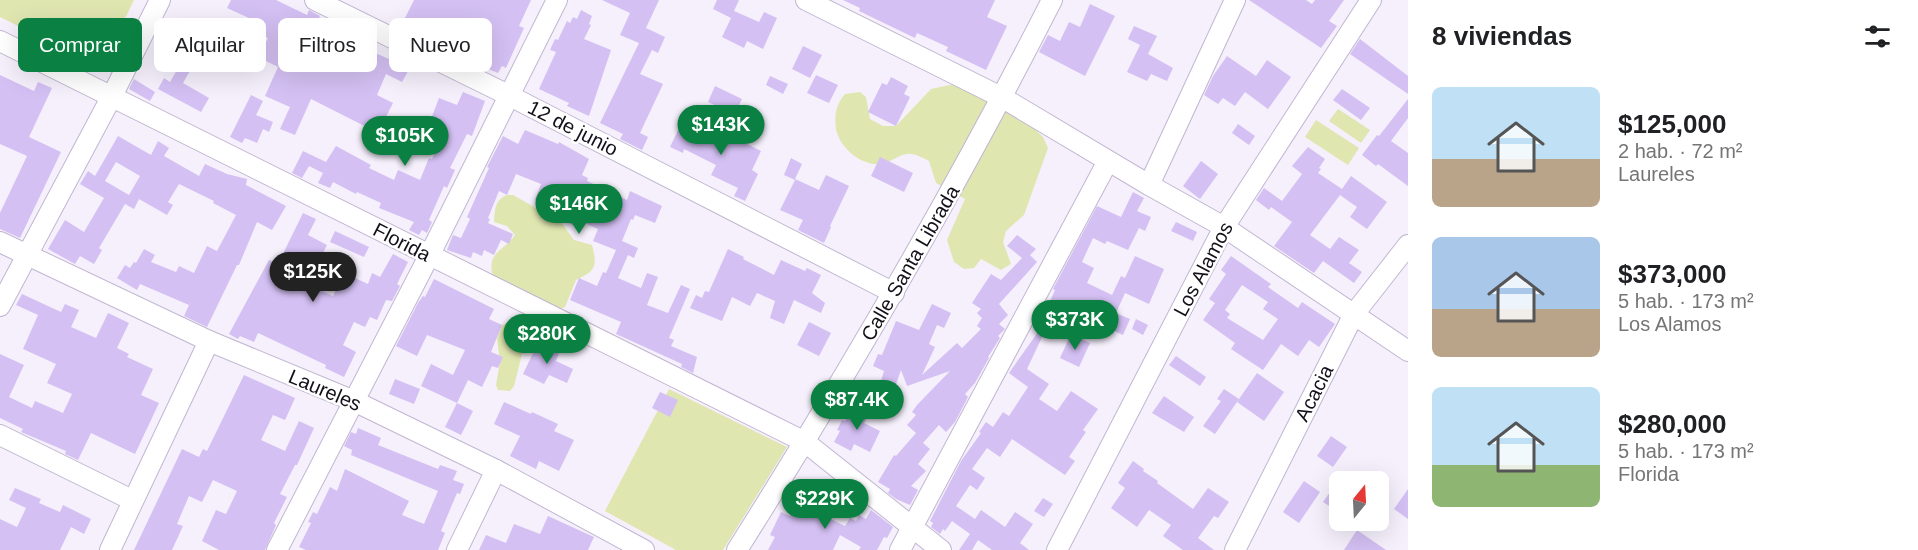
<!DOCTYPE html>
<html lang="es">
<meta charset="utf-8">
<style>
:root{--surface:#fff;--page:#f6f6f6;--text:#202124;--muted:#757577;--accent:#0b8043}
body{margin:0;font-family:Arial,sans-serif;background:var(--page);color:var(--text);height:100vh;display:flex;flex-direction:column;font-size:22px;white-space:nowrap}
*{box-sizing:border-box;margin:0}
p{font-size:20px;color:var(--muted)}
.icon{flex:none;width:33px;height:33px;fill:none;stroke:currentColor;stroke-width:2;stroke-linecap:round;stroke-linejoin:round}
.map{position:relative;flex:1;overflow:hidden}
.sheet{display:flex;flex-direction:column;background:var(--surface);width:510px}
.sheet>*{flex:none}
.guide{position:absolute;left:18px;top:18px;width:570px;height:54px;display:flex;gap:12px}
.needle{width:39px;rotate:18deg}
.tools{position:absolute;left:1329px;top:471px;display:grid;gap:12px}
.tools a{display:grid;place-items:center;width:60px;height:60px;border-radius:9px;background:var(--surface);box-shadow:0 6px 24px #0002;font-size:30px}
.price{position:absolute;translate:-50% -51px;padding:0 14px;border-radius:21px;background:var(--accent);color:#fff;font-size:20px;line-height:39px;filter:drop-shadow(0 2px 3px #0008)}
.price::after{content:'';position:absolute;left:50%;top:36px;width:18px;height:14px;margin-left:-9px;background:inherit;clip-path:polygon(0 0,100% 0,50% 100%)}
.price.current{background:#222;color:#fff}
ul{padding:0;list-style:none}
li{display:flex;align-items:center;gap:18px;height:150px;padding:0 24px}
li span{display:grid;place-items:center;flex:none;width:168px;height:120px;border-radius:9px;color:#555}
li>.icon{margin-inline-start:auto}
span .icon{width:72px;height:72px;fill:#fffc;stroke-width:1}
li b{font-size:26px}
h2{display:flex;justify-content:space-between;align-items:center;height:72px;padding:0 24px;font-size:26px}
.chip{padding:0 21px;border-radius:9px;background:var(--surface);box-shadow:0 6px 24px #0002;font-size:21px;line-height:54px}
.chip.current{background:var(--accent);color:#fff}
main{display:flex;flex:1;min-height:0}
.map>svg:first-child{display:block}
.green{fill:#e0e6b0}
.building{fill:#d4c0f3;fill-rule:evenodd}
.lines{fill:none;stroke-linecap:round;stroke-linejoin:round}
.minor-casing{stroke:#c1b6d1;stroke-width:22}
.minor{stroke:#fff;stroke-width:20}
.labels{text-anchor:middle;stroke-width:5;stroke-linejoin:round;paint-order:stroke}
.street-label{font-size:20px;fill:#141019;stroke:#fff}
</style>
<main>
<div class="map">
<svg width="1408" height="550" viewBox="0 0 1408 550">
<rect width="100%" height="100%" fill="#f5f0fc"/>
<g class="green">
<polygon points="0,0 134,0 101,67 0,17"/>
<path d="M969,81L1003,98L1043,137L1048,148L1024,215L1006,231L1003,242L1011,264L1001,270L981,259L974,268L964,269L954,262L947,240L965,199L936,183L929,161C922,158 915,153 907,154C899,155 892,161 885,163C864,169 840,149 836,129C834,116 836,104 845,94L860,92L866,97L870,119L883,126H896L931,89Z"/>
<polygon points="1338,109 1370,130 1361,143 1329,121"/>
<polygon points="1316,120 1359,148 1348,165 1305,137"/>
<path d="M507,195H513L561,222L574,240L592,245C598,267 595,271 576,280L565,307L554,311L493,277C486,252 503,252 515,235L507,226L494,222C495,209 495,200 507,195Z"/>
<polygon points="555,314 572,328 567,338 522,354 514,386 510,391 498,390 496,385 500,362 497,339 502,325 512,321 537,320"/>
<polygon points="669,389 787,447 723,550 676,550 605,511"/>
</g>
<g class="building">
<polygon points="231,0 276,0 307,15 309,10 320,16 318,20 331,24 330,27 358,39 360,36 377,44 373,52 396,62 399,57 412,64 402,82 386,74 377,95 393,103 383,123 411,137 406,147 311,99 295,135 280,129 290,107 265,96 278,67 258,57 268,38 246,28 251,19 227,8"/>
<polygon points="414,0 531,0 519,26 524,28 506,68 502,66 498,73 463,59 469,46 405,18"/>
<polygon points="602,0 659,0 646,28 665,37 658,53 652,50 640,74 663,84 640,133 648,137 642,150 620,139 623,134 600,123 639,43 620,35 630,13"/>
<polygon points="717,0 739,0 734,11 759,22 764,12 777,18 763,49 747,41 744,48 722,37 731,18 713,9"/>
<polygon points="843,0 995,0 987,17 1007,26 986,70 946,51 948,47 917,33 915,38 859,11 860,8"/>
<polygon points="1249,0 1306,0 1312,4 1315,0 1344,0 1329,21 1337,26 1321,48"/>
<polygon points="1090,4 1115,16 1085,76 1039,52 1048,35 1060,41 1069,22 1080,27"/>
<polygon points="581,10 592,16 589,24 591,25 584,39 611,50 589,116 567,106 569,103 539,89 556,52 550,50 555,39 558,40 567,21 570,23 573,17 577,19"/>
<polygon points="1134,26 1157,36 1148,54 1173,68 1167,81 1151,74 1147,81 1127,72 1140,45 1128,39"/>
<polygon points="183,37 198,46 191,58 176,49"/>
<polygon points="1360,39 1408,76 1408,94 1350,54"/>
<polygon points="222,43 240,53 234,63 216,53"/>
<polygon points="803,46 822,55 810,78 792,69"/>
<polygon points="1227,56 1256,76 1267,60 1291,77 1268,109 1245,92 1235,106 1223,98 1218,104 1204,95 1213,76"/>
<polygon points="181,63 191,69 183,83 209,98 201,112 158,89 164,78 170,82"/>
<polygon points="0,75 34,91 38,82 52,88 29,137 61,152 20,238 0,229 0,213 27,156 0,144"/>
<polygon points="816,75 838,85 829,103 807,93"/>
<polygon points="770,76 788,84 783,94 766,85"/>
<polygon points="891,77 908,86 904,94 910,97 896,126 868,112 882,83 887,85"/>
<polygon points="134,79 155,92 150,101 129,89"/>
<polygon points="715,86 742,99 736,111 722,105 721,108 708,102"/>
<polygon points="1342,89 1370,108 1361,120 1333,100"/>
<polygon points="463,92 485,101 472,136 467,134 450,168 455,170 447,188 444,186 429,220 432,222 427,233 422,230 419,235 409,230 414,222 379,208 381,203 357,192 356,194 333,182 330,188 318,183 323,173 309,166 302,178 292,173 303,151 326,162 336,146 371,165 369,168 394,180 398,170 420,180 429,158 432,159 444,133 428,127 439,98 457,105"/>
<polygon points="251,95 263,101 256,115 273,122 269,132 263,129 257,143 245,138 242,143 230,137"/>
<polygon points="1408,99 1408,118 1391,141 1408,153 1408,186 1378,164 1376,166 1362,155 1377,135 1379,136"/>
<polygon points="682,122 709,135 713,127 761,151 752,170 758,174 745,201 734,196 738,188 711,175 716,165 684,149 683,153 670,147"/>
<polygon points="1238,124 1255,136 1249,145 1232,133"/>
<polygon points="525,130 558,144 559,142 589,159 582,175 588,178 587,181 627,200 630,191 662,206 655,223 635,215 633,220 631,219 622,241 638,248 634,258 628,255 618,278 641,288 647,273 658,277 647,305 668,313 681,285 690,289 669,338 674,340 671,346 697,357 693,373 681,367 682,364 616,334 621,322 570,300 579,278 597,286 603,272 606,273 616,250 593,241 598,229 576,219 573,225 561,220 564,213 535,200 541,184 516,174 507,195 499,191 488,218 490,219 488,223 513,234 509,244 501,240 494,255 484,250 482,256 473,252 471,258 447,250 453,235 461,238 470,219 467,217 489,168 487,167 503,136 518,144"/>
<path d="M118,136L151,155L158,141L169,148L164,156L199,176L205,164L227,174L247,179L246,185L286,206L272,230L257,222L239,265H237L207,327L184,316L189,305L140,284L137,290L117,278L125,265L130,268L134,262L136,263L144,249L155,255L151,262L176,272L179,266L194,273L207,246L217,251L236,215L213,203L214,201L179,184L168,202L173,205L167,215L139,199L134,209L125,204L99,248L102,250L94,264L80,256L75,264L48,249L65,220L84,232L104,198L80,184L88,171L95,176ZM116,162L140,176L129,195L105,181Z"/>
<polygon points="1308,147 1325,159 1319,168 1321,169 1318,173 1342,189 1351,176 1387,202 1367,229 1350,217 1357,207 1340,195 1310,235 1330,249 1339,237 1359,250 1349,263 1362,272 1354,283 1323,261 1314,273 1274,246 1292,222 1271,207 1269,210 1256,200 1264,188 1282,201 1302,174 1292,166"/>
<polygon points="880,157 913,173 904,192 871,176"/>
<polygon points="791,158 802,164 795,179 819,190 826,175 849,186 830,226 831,227 824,243 798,230 803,220 780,210 795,180 784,175"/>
<polygon points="1201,161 1218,174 1200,199 1183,186"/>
<polygon points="1133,192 1144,198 1137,211 1151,217 1145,231 1139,228 1128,250 1107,241 1105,244 1093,238 1082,262 1094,268 1087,283 1112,295 1121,276 1125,278 1135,256 1164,269 1149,304 1125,293 1116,313 1130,319 1123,335 1084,317 1076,334 1056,325 1062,312 1049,304 1055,290 1053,289 1097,206 1121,217"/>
<polygon points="303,213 316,219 308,235 327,245 307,284 333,296 344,273 368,284 372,273 380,277 393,254 408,262 397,284 400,286 392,301 386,300 377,320 370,317 365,327 354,322 343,345 356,352 344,377 325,368 326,365 258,333 254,342 240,336 238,339 229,334 269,260 278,264"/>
<polygon points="1176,222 1197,232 1193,241 1171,231"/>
<polygon points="335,231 369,247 364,257 330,242"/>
<polygon points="1017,235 1036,249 1030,255 1037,262 999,304 1008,315 999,324 1005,329 998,336 1000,338 988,357 989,358 975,383 965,394 968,397 955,422 946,432 939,425 923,443 930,449 918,464 926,471 911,486 918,490 910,505 896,499 888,493 890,489 878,482 894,455 896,456 916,433 907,425 916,415 912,412 917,405 950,371 907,386 901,370 894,390 880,384 884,371 873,366 878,354 882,355 896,321 919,330 932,304 951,313 944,328 937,325 929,344 935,347 922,375 957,343 962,348 981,329 977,326 982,318 977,313 981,309 972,303 991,274 1001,280 1022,258 1007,246"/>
<polygon points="728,249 744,257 743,259 774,275 781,260 805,271 807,268 821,275 812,293 825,303 821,313 794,300 784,324 770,318 775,301 757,293 750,306 732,297 722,321 690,308 696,295 702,298 705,291 709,292"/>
<path d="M1231,256L1271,284L1268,287L1298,308L1302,302L1335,324L1319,347L1309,340L1298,356L1281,344L1263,370L1231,349L1235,343L1203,320L1215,303L1209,299L1226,274L1221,270ZM1242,285L1268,302L1263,309L1278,319L1263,340L1227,318L1230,314L1225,310Z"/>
<polygon points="434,279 494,309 489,319 502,325 491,352 503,357 498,368 492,366 482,387 468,380 457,403 421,386 431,364 453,375 465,350 427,335 417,356 396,346 418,303 423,296 425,297"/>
<polygon points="22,294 61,312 65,304 79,310 71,327 96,338 108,313 129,323 117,348 129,354 127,357 153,369 141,395 159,403 135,454 91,433 78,460 65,454 66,451 21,432 23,429 0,418 0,354 24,365 9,397 32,408 35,401 63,413 72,394 47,383 56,364 23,349 38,315 16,305"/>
<polygon points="1136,319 1148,325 1143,335 1132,329"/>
<polygon points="809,322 831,333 819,356 797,345"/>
<polygon points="1038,332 1043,335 1027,369 1049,384 1039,399 1057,411 1071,391 1098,409 1083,430 1086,432 1069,457 1075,461 1065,475 1012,439 1000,457 987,448 972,469 985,478 977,490 970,485 956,506 975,519 981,510 1005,527 1015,512 1033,524 1020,543 1029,550 992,550 978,540 972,550 959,550 970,534 952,521 945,531 943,529 940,534 931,527 933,523 930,521 961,461 981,433 979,432 986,422 993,427 1003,412 1009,416 1028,387 1009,373"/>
<polygon points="1071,334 1090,343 1079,367 1060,358"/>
<polygon points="539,341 560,351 556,361 573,369 567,383 549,375 544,384 523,374"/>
<polygon points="1176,356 1206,377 1200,386 1169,365"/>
<polygon points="1257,373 1284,392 1264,421 1237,402"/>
<polygon points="244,375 295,398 285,420 273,415 261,440 285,451 299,421 314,428 297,465 295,465 280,494 287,497 274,523 276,525 265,550 219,550 202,541 216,510 226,514 237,491 213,480 202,502 189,496 177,524 183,526 172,550 134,550 182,449 199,457 203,449 207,451"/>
<polygon points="395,379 420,389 414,404 389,394"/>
<polygon points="1224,389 1239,399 1215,434 1203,426 1221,401 1217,399"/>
<polygon points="660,392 678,400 670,417 652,408"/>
<polygon points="1164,396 1194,417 1184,432 1152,413"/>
<polygon points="504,402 531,414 532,412 558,424 554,431 574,440 559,471 539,461 536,469 510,456 520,436 494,424"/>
<polygon points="457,403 473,411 461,435 445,427"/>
<polygon points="853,404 870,412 864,423 880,431 870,452 854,444 851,451 834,442 840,431 837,430 842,420 845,421"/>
<polygon points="358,428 381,438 378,445 438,469 440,465 457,471 453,480 464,484 460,494 457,493 441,531 445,533 438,550 306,550 299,547 311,523 308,522 313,512 317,514 330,487 337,491 345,469 409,501 402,515 424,524 438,491 351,455 352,450 344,446 351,432 356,434"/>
<polygon points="1331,436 1347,447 1333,467 1317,456"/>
<polygon points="1133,461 1144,469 1143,471 1158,481 1157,483 1193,509 1208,488 1229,502 1218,518 1214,516 1198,538 1214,550 1183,550 1163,536 1171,525 1149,510 1137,527 1111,508 1125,488 1118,483"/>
<polygon points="1340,478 1340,513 1323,502"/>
<polygon points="1304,481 1320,492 1299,523 1283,512"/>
<polygon points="15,488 41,499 39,503 60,512 63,505 91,519 84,534 71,527 60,550 0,550 0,519 17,527 26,508 9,500"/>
<polygon points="1408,489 1408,519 1394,509"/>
<polygon points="800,495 825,507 822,515 845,526 850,518 856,521 859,515 866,519 871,510 893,527 887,538 884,537 877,550 859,550 861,547 840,535 833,550 768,550 775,537 770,535 781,512 790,516"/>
<polygon points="1043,498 1053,504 1044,517 1034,511"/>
<polygon points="548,516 594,537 588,550 479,550 486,535 506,543 514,524 540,534"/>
<polygon points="1357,530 1386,550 1344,550"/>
</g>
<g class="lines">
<defs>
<g id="minor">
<polyline points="315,0 508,95 894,293"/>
<polyline points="806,0 1003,98 1149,185 1224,227 1408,351"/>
<polyline points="0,41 805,442 941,550"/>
<polyline points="1149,185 1235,0"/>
<polyline points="0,242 209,341 354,401 496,470 644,550"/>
<polyline points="0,306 112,96 160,0"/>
<polyline points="0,435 132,500"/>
<polyline points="110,550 209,341"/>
<polyline points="277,550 429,256 557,0"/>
<polyline points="457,550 496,470"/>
<path d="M737,550C850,371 956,189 1052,0"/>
<polyline points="900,550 1108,161"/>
<polyline points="1057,550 1224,227 1371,0"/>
<polyline points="1235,550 1354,314 1408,245"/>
</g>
</defs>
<use href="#minor" class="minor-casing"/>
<use href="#minor" class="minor"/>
</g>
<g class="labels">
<g class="street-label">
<text transform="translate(573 128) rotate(27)" y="7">12 de junio</text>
<text transform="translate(402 242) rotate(27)" y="7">Florida</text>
<text transform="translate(910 263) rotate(-60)" y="7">Calle Santa Librada</text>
<text transform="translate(1203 269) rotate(-62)" y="7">Los Alamos</text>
<text transform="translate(325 390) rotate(23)" y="7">Laureles</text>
<text transform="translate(1314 393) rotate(-63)" y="7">Acacia</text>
</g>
</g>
</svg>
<div class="tools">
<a><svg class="needle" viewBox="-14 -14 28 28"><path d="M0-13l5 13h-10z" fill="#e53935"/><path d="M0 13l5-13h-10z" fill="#757577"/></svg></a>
</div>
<b class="price" style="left:721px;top:156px">$143K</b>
<b class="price" style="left:405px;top:167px">$105K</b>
<b class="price" style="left:579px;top:235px">$146K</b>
<b class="price current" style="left:313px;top:303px">$125K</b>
<b class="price" style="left:1075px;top:351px">$373K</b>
<b class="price" style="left:547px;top:365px">$280K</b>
<b class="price" style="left:857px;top:431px">$87.4K</b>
<b class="price" style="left:825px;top:530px">$229K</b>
<div class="guide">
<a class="chip current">Comprar</a>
<a class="chip">Alquilar</a>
<a class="chip">Filtros</a>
<a class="chip">Nuevo</a>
</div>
</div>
<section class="sheet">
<h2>8 viviendas<svg class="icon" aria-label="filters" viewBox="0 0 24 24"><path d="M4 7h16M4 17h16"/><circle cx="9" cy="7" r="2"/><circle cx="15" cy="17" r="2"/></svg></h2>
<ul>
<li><span style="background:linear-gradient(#bfe0f5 60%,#b9a48a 0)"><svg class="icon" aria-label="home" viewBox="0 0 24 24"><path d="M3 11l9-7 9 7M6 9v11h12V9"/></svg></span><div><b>$125,000</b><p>2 hab. · 72 m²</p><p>Laureles</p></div></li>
<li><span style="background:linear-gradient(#a9c7e8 60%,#b9a48a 0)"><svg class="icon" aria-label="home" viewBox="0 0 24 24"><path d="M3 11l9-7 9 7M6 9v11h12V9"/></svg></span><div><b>$373,000</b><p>5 hab. · 173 m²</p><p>Los Alamos</p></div></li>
<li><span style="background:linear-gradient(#bfe0f5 65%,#8fb573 0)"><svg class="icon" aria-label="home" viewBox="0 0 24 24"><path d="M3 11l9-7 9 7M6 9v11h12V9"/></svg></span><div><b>$280,000</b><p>5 hab. · 173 m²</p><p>Florida</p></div></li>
</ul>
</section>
</main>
